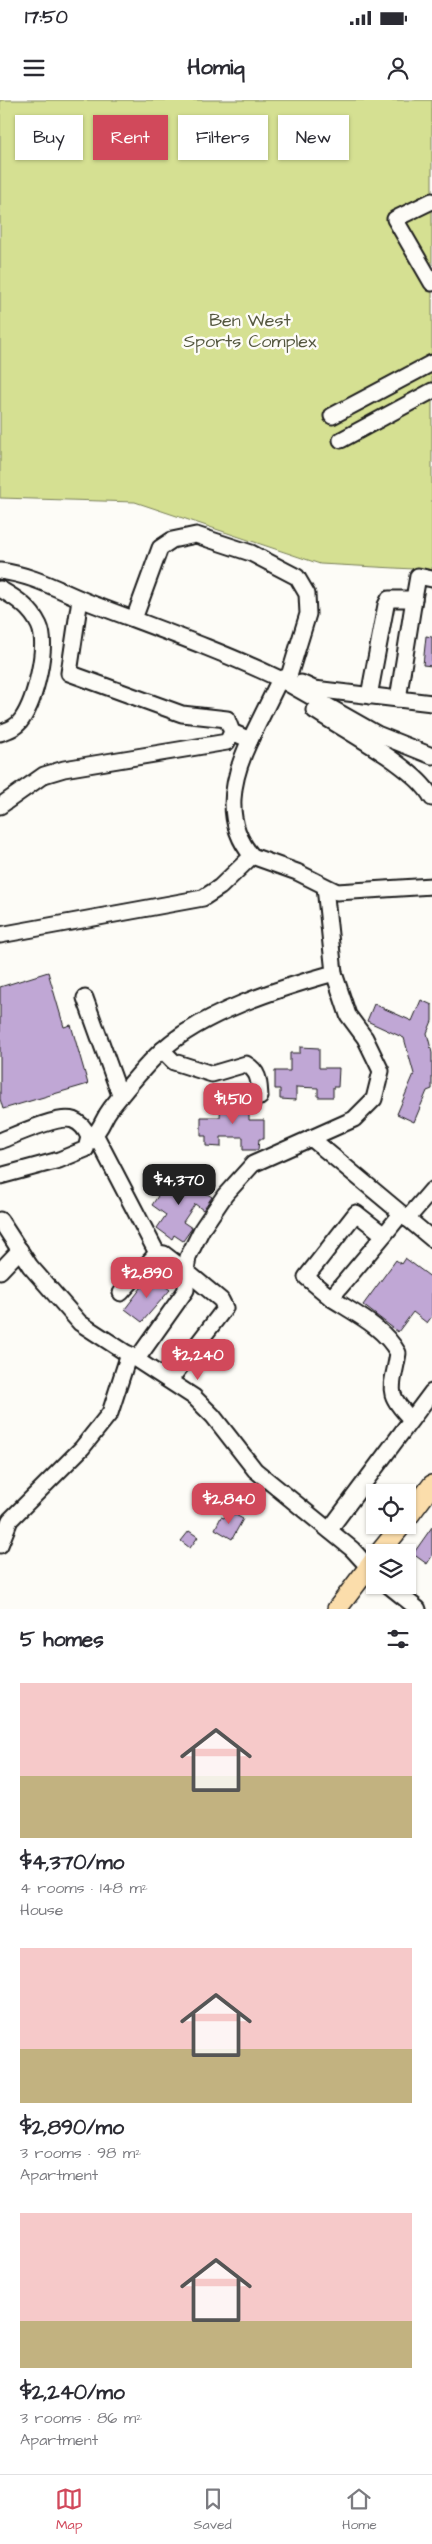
<!DOCTYPE html>
<meta charset="utf-8">
<style>
:root{--surface:#fff;--page:#f7f7f7;--text:#2b2b33;--muted:#7c7c81;--line:#e1e1e2;--accent:#d1495b}
body{margin:0;font-family:"Architects Daughter",sans-serif;background:var(--page);color:var(--text);height:100vh;display:flex;flex-direction:column;font-size:19px;white-space:nowrap}
*{box-sizing:border-box;margin:0}
p{font-size:16px;color:var(--muted)}
.icon{flex:none;width:28px;height:28px;fill:none;stroke:currentColor;stroke-width:2;stroke-linecap:round;stroke-linejoin:round}
.map{position:relative;height:1509px;overflow:hidden}
.drawer{display:flex;flex-direction:column;background:var(--surface);flex:1}
.drawer>*{flex:none}
.guide{position:absolute;left:15px;top:15px;width:402px;height:45px;display:flex;gap:10px}
.controls{position:absolute;left:366px;top:1384px;display:grid;gap:10px}
.controls a{display:grid;place-items:center;width:50px;height:50px;border-radius:0px;background:var(--surface);box-shadow:0 1px 4px #0004;font-size:25px}
.price{position:absolute;translate:-50% -42px;padding:0 11px;border-radius:10px;background:var(--accent);color:#fff;font-size:16px;line-height:32px;filter:drop-shadow(0 1px 2px #0008)}
.price::after{content:'';position:absolute;left:50%;top:30px;width:15px;height:11px;margin-left:-8px;background:inherit;clip-path:polygon(0 0,100% 0,50% 100%)}
.price.current{background:#222;color:#fff}
ul{padding:0;list-style:none}
li{display:grid;align-content:center;gap:10px;height:265px;padding:0 20px}
li span{display:grid;place-items:center;height:155px;border-radius:0px;color:#555}
li>.icon{margin-inline-start:auto}
span .icon{width:90px;height:90px;fill:#fffc;stroke-width:1}
li b{font-size:21px}
h2{display:flex;justify-content:space-between;align-items:center;height:60px;padding:0 20px;font-size:21px}
.tag{padding:0 18px;border-radius:0px;background:var(--surface);box-shadow:0 1px 4px #0004;font-size:18px;line-height:45px}
.tag.current{background:var(--accent);color:#fff}
.status{display:flex;justify-content:space-between;align-items:center;height:35px;padding:0 25px;background:var(--surface);direction:ltr}
.status svg{height:14px;fill:currentColor}
header{display:flex;justify-content:space-between;align-items:center;height:65px;padding:0 20px;background:var(--surface);font-size:22px;font-weight:800}
.menu{display:flex;justify-content:space-around;align-items:center;height:70px;border-top:1px solid var(--line);background:var(--surface);font-size:14px;color:var(--muted)}
.menu a{display:grid;justify-items:center;gap:2px}
.menu .current{color:var(--accent)}
.map>svg:first-child{display:block}
.green{fill:#d5e092;stroke:#787e57}
.building{fill:#c0a7d5;stroke:#1c1c1c}
.lines{fill:none;stroke-linecap:round;stroke-linejoin:round}
.minor-casing{stroke:#1c1c1c;stroke-width:19}
.major-casing{stroke:#1c1c1c;stroke-width:22}
.minor{stroke:#fdfcf7;stroke-width:15}
.major{stroke:#fbddab;stroke-width:19}
.labels{text-anchor:middle;stroke-width:5;stroke-linejoin:round;paint-order:stroke}
.park-label{font-size:18px;fill:#54573f;stroke:#fdfcf7}
</style>
<div class="status"><b>17:50</b><svg viewBox="0 0 49 12"><path d="M0 12V9h3v3zM5 12V6h3v6zM10 12V3h3v9zM15 12V0h3v12zM26 1h20v11H26zM47 4h2v5h-2z"/></svg></div>
<header><svg class="icon" aria-label="menu" viewBox="0 0 24 24"><path d="M4 6h16M4 12h16M4 18h16"/></svg>Homiq<svg class="icon" aria-label="person" viewBox="0 0 24 24"><circle cx="12" cy="8" r="4"/><path d="M4 21q1-7 8-7t8 7"/></svg></header>
<div class="map">
<svg width="432" height="1509" viewBox="0 0 432 1509">
<rect width="100%" height="100%" fill="#fdfcf7"/>
<filter id="ink" filterUnits="userSpaceOnUse"><feTurbulence type="fractalNoise" baseFrequency=".02" numOctaves="2"/><feDisplacementMap in="SourceGraphic" scale="10" xChannelSelector="R" yChannelSelector="G"/><feConvolveMatrix kernelMatrix="1 2 1 2 8 2 1 2 1" color-interpolation-filters="sRGB"/></filter>
<g filter="url(#ink)">
<polygon class="green" points="0,0 432,0 432,470 320,464 135,402 0,398"/>
<g class="building">
<polygon points="426,536 432,537 432,566 423,565"/>
<polygon points="48,872 64,927 71,925 88,984 3,1009 0,999 0,887"/>
<polygon points="421,900 432,905 432,921 427,933 432,953 432,989 427,991 414,1022 397,1014 414,974 404,938 367,921 374,904 412,921"/>
<polygon points="300,947 319,948 319,968 339,968 338,987 333,987 333,997 318,997 318,988 296,987 296,1000 280,999 280,989 275,989 275,971 290,971 290,953 300,953"/>
<polygon points="221,998 238,998 238,1002 249,1002 249,1020 264,1020 264,1039 259,1039 258,1050 243,1050 243,1037 221,1037 221,1047 206,1046 206,1036 201,1036 201,1017 220,1017"/>
<polygon points="192,1077 208,1087 204,1092 212,1097 203,1110 195,1104 183,1122 192,1128 183,1141 174,1135 172,1139 157,1128 166,1115 152,1105 158,1096 154,1094 164,1079 182,1092"/>
<polygon points="405,1158 432,1178 432,1216 427,1223 413,1212 398,1232 363,1205 396,1160 401,1164"/>
<polygon points="151,1175 170,1190 142,1222 125,1209"/>
<polygon points="228,1411 243,1419 232,1439 215,1429 221,1417 224,1418"/>
<polygon points="432,1427 432,1456 427,1464 413,1454"/>
<polygon points="189,1431 198,1437 190,1448 181,1441"/>
</g>
<g class="lines">
<defs>
<g id="minor">
<polyline points="432,101 395,119 432,183"/>
<polyline points="332,316 432,263"/>
<polyline points="341,340 432,291"/>
<path d="M0,471C34,475 62,492 93,504C156,528 219,550 280,579L289,576L308,514L307,494L297,477L251,453L196,435L172,440L160,448L134,519"/>
<path d="M0,489C16,498 31,508 39,525C49,546 35,600 22,619C17,627 9,630 0,633"/>
<polyline points="80,499 69,573 182,614 227,619 232,632 250,640 280,579 377,634 432,656"/>
<polyline points="414,499 418,476 432,479"/>
<polyline points="301,583 314,589 432,603"/>
<polyline points="369,596 386,505 389,499 414,499 398,599"/>
<path d="M314,610C344,630 416,667 432,698"/>
<polyline points="0,706 44,675 64,669 227,642 232,632"/>
<polyline points="252,756 297,772 337,792 432,786"/>
<path d="M0,835L203,798L220,787L252,756C222,721 232,678 250,640"/>
<polyline points="85,898 120,995"/>
<path d="M162,950L174,962L212,974L246,964C260,972 259,983 260,997"/>
<polyline points="95,1034 157,1153"/>
<path d="M89,1038C103,1029 101,1021 111,1008C126,989 143,968 161,951C203,912 280,888 334,873L325,787"/>
<polyline points="311,1038 432,1139"/>
<path d="M0,1041C15,1035 58,1015 73,1020C81,1023 86,1030 89,1037L86,1049L59,1060L0,1076"/>
<polyline points="407,1119 432,1090"/>
<polyline points="0,1120 30,1166 80,1223 194,1297 213,1316 255,1370 352,1449 375,1474"/>
<polyline points="384,1135 331,1198 306,1177 356,1113 384,1135 401,1114"/>
<polyline points="0,1171 20,1150"/>
<polyline points="121,1193 157,1153 164,1154 186,1171 186,1190 137,1259"/>
<path d="M331,1198C354,1213 384,1227 398,1253C393,1288 383,1291 411,1319"/>
<polyline points="170,1280 225,1208 221,1200 186,1171 188,1157 202,1129 225,1095 253,1064 354,1019 374,999 381,971 365,938 348,915 334,873"/>
<polyline points="329,1430 432,1292"/>
<polyline points="0,1445 10,1420 82,1348 110,1313 129,1254"/>
<polyline points="388,1485 418,1509"/>
</g>
<g id="major">
<polyline points="408,1417 432,1385"/>
<polyline points="380,1452 402,1425"/>
<polyline points="337,1509 375,1459"/>
</g>
</defs>
<use href="#minor" class="minor-casing"/>
<use href="#major" class="major-casing"/>
<use href="#minor" class="minor"/>
<use href="#major" class="major"/>
</g>
</g>
<g class="labels">
<g class="park-label">
<text x="250" y="226">Ben West<tspan x="250" dy="21">Sports Complex</tspan></text>
</g>
</g>
</svg>
<div class="controls">
<a><svg class="icon" aria-label="locate" viewBox="0 0 24 24"><circle cx="12" cy="12" r="6"/><path d="M12 2v4M12 18v4M2 12h4M18 12h4"/></svg></a>
<a><svg class="icon" aria-label="layers" viewBox="0 0 24 24"><path d="M12 4l9 5-9 5-9-5zM3 14l9 5 9-5"/></svg></a>
</div>
<b class="price" style="left:233px;top:1025px">$1,510</b>
<b class="price current" style="left:179px;top:1106px">$4,370</b>
<b class="price" style="left:147px;top:1199px">$2,890</b>
<b class="price" style="left:198px;top:1281px">$2,240</b>
<b class="price" style="left:229px;top:1425px">$2,840</b>
<div class="guide">
<a class="tag">Buy</a>
<a class="tag current">Rent</a>
<a class="tag">Filters</a>
<a class="tag">New</a>
</div>
</div>
<section class="drawer">
<h2>5 homes<svg class="icon" aria-label="filters" viewBox="0 0 24 24"><path d="M4 7h16M4 17h16"/><circle cx="9" cy="7" r="2"/><circle cx="15" cy="17" r="2"/></svg></h2>
<ul>
<li><span style="background:linear-gradient(#f6c9c9 60%,#c2b280 0)"><svg class="icon" aria-label="home" viewBox="0 0 24 24"><path d="M3 11l9-7 9 7M6 9v11h12V9"/></svg></span><div><b>$4,370/mo</b><p>4 rooms · 148 m²</p><p>House</p></div></li>
<li><span style="background:linear-gradient(#f6c9c9 65%,#c2b280 0)"><svg class="icon" aria-label="home" viewBox="0 0 24 24"><path d="M3 11l9-7 9 7M6 9v11h12V9"/></svg></span><div><b>$2,890/mo</b><p>3 rooms · 98 m²</p><p>Apartment</p></div></li>
<li><span style="background:linear-gradient(#f6c9c9 70%,#c2b280 0)"><svg class="icon" aria-label="home" viewBox="0 0 24 24"><path d="M3 11l9-7 9 7M6 9v11h12V9"/></svg></span><div><b>$2,240/mo</b><p>3 rooms · 86 m²</p><p>Apartment</p></div></li>
</ul>
</section>
<nav class="menu">
<a class="current"><svg class="icon" aria-label="map" viewBox="0 0 24 24"><path d="M3 6l6-2 6 2 6-2v14l-6 2-6-2-6 2zM9 4v14M15 6v14"/></svg>Map</a>
<a><svg class="icon" aria-label="saved" viewBox="0 0 24 24"><path d="M7 4h10v16l-5-4-5 4z"/></svg>Saved</a>
<a><svg class="icon" aria-label="home" viewBox="0 0 24 24"><path d="M3 11l9-7 9 7M6 9v11h12V9"/></svg>Home</a>
</nav>
